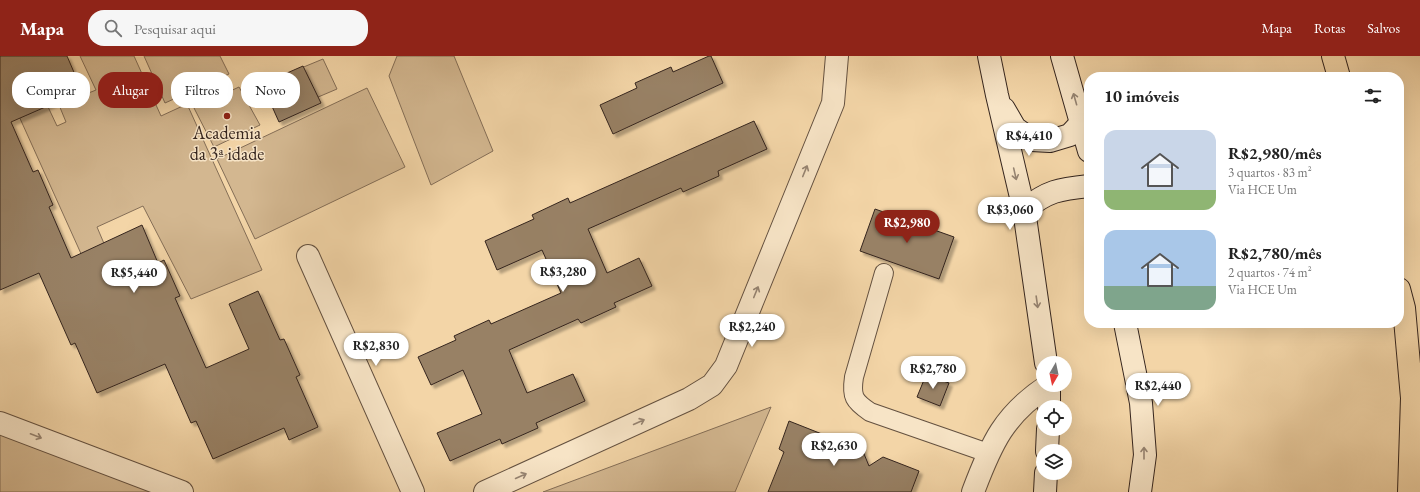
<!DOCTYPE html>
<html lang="pt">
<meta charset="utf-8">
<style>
:root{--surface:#fff;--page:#f6f6f6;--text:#222;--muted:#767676;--accent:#8f2418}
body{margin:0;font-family:"EB Garamond",serif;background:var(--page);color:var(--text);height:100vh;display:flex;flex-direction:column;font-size:15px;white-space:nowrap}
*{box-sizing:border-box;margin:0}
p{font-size:13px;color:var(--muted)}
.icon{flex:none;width:22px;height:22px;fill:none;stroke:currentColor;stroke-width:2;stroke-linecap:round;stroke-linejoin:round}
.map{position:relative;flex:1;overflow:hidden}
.details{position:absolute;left:1084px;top:16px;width:320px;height:256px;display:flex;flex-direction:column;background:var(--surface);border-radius:16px;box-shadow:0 4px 16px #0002}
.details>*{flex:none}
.guide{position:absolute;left:12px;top:16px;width:380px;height:36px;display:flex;gap:8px}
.needle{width:26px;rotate:189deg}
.controls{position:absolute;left:1036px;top:300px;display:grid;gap:8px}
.controls a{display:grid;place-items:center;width:36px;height:36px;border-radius:50%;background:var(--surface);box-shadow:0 4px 16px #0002;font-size:20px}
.price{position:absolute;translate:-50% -34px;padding:0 9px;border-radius:14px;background:#fff;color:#222;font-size:13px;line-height:26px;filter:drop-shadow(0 1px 2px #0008)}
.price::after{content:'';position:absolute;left:50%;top:24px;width:12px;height:9px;margin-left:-6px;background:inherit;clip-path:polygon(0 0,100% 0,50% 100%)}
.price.on{background:var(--accent);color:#fff}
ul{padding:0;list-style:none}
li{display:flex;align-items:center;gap:12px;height:100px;padding:0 20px}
li span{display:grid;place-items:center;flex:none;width:112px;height:80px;border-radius:12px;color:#555}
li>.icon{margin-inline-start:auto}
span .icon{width:48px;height:48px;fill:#fffc;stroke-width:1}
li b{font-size:17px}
h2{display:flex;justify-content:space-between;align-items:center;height:48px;padding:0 20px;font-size:17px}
.tag{padding:0 14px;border-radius:16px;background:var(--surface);box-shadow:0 4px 16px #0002;font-size:14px;line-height:36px}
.tag.on{background:var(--accent);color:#fff}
header{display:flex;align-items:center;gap:24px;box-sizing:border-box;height:56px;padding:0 20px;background:var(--accent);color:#fff}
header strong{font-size:19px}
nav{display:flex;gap:22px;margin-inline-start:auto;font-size:14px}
.search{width:280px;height:36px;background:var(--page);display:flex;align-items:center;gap:10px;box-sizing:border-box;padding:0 14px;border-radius:16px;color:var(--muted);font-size:15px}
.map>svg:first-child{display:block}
.green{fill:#d3b790;stroke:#846e57}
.building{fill:#988165;stroke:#35251e;filter:url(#shadow)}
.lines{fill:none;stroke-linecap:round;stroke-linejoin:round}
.lane-casing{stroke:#645140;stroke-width:20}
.street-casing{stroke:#645140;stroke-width:24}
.secondary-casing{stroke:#35251e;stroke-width:24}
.primary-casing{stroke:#35251e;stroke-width:24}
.lane{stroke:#f7e4c6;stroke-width:18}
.street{stroke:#f7e4c6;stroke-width:22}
.secondary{stroke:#f7e4c6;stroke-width:22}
.primary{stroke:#f3d5a7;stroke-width:22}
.oneway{stroke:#968472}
.poi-dot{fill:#8f2418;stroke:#f7e4c6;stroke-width:1.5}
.labels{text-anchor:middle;stroke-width:3;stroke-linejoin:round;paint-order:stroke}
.poi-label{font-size:18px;fill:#35251e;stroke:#f7e4c6}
</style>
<header>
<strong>Mapa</strong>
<div class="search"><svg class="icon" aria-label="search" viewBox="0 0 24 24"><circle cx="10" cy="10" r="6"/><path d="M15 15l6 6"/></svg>Pesquisar aqui</div>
<nav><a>Mapa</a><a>Rotas</a><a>Salvos</a></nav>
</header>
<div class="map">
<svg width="1420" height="436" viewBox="0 0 1420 436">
<defs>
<filter id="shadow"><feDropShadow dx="3.5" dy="3.5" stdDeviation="1" flood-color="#0004"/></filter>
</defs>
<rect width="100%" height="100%" fill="#f3d5a7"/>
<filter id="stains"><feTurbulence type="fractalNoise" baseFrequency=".005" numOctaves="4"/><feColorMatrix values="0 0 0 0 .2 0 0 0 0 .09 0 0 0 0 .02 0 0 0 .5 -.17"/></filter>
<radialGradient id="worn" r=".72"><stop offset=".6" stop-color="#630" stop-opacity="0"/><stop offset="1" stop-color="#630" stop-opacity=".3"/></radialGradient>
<g class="green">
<polygon points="80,0 134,0 161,60 187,48 262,214 191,243 143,150 97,171 114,211 92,222 18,58 34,21 57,70 66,66 59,49 96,34"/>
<polygon points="144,0 220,0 229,18 165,47"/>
<polygon points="397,0 454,0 493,95 431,129 389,20"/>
<polygon points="323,3 337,33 290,53 277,22"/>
<polygon points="239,31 260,69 214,91 194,52"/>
<polygon points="367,32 405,111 255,183 217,103"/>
<polygon points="771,351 735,436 543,436"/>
<polygon points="0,356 186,436 0,436"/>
</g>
<g class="building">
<polygon points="0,0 67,0 82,35 11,66 33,116 38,114 53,149 49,151 71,202 142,169 158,207 164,204 180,240 175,242 206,312 249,293 229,248 258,235 280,284 284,283 300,319 296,321 318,371 289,384 284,372 213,403 196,365 191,367 165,308 97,337 75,287 71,289 39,217 0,234"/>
<polygon points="709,0 711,0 723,27 613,78 600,49 637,32 635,27 671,11 673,16"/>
<polygon points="303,10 321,47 279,66 262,28"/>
<polygon points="754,65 767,93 718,115 719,120 683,136 681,132 588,173 607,217 639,202 652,230 614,247 616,251 581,267 578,263 509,294 527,337 573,318 585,345 536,367 538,372 502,388 500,383 450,405 437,377 482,358 463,314 431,329 418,301 456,284 454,280 489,264 491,268 561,237 542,194 497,214 485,185 534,163 532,159 568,142 570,147"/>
<polygon points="875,153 954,181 939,223 860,195"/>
<polygon points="926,319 949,327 940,350 917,341"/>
<polygon points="789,365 827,380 840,389 846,387 862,393 869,410 883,401 919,415 911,436 768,436 784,396 779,393"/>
</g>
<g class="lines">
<defs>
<path id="lane" d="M884,217L854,321C851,341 854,345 870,356L988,397"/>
<g id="street">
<polyline points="308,200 413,436"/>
<polyline points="0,367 182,436"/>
<polyline points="485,436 689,343 712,329 726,310 833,47 837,0"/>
<path d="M973,436C991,388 1004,358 1049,329"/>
</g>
<g id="secondary">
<polyline points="989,0 997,39 1024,154 1046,307"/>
<polyline points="1062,0 1089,95"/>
<polyline points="1004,53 1015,72 1032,84 1050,85 1070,79 1082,66"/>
<path d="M1024,154C1047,135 1059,133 1089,130"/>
<polyline points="1125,267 1141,347 1145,399 1140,436"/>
<polyline points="1049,351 1049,329"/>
<polyline points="1047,395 1048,373"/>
<polyline points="1045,436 1046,417"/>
</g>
<g id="primary">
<polyline points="1333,0 1339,21"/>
<polyline points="1399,233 1404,252 1412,342 1409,436"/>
</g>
</defs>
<use href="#lane" class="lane-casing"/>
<use href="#street" class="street-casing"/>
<use href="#secondary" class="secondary-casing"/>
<use href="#primary" class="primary-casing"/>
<use href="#lane" class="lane"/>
<use href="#street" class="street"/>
<use href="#secondary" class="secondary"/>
<use href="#primary" class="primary"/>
</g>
<defs><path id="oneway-shaft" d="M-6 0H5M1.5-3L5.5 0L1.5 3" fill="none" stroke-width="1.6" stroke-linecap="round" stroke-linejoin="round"/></defs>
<g class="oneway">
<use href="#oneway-shaft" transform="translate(1075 43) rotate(-106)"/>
<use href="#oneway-shaft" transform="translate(805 115) rotate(-68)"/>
<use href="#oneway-shaft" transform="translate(1015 118) rotate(77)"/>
<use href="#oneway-shaft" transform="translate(756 236) rotate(-68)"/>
<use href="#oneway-shaft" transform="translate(1037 246) rotate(82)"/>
<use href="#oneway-shaft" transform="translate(639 366) rotate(-24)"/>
<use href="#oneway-shaft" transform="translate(36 380) rotate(21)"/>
<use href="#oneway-shaft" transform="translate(1144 397) rotate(-90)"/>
<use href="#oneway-shaft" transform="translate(521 420) rotate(-24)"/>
</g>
<circle class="poi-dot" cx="227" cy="60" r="4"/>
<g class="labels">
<g class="poi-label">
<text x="227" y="83">Academia<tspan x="227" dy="21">da 3ª idade</tspan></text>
</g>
</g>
<rect width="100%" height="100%" filter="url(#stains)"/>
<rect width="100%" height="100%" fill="url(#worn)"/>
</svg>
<div class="controls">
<a><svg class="needle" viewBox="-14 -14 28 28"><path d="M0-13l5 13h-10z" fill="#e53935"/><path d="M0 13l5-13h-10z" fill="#767676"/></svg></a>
<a><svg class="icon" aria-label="locate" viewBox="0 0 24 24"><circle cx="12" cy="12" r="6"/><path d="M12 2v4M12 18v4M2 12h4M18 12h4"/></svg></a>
<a><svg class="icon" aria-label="layers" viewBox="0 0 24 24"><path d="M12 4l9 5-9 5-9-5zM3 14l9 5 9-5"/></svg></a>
</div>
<b class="price" style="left:1029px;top:101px">R$4,410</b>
<b class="price" style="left:1010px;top:175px">R$3,060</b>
<b class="price on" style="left:907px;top:188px">R$2,980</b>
<b class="price" style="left:563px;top:237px">R$3,280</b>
<b class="price" style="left:134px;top:238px">R$5,440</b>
<b class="price" style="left:752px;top:292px">R$2,240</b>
<b class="price" style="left:376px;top:311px">R$2,830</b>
<b class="price" style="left:933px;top:334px">R$2,780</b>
<b class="price" style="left:1158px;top:351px">R$2,440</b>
<b class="price" style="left:834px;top:411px">R$2,630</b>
<div class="guide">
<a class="tag">Comprar</a>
<a class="tag on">Alugar</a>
<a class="tag">Filtros</a>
<a class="tag">Novo</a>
</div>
<section class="details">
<h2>10 imóveis<svg class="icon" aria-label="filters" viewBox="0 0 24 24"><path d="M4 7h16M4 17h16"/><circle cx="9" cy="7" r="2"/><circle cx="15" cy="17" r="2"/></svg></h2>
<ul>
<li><span style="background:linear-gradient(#c9d6e8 75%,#8fb573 0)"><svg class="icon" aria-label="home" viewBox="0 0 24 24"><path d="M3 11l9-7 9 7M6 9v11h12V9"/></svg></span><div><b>R$2,980/mês</b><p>3 quartos · 83 m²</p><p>Via HCE Um</p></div></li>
<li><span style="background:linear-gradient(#a9c7e8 70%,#7fa58c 0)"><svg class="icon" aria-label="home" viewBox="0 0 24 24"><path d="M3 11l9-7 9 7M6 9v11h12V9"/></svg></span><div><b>R$2,780/mês</b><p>2 quartos · 74 m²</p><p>Via HCE Um</p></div></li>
</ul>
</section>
</div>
